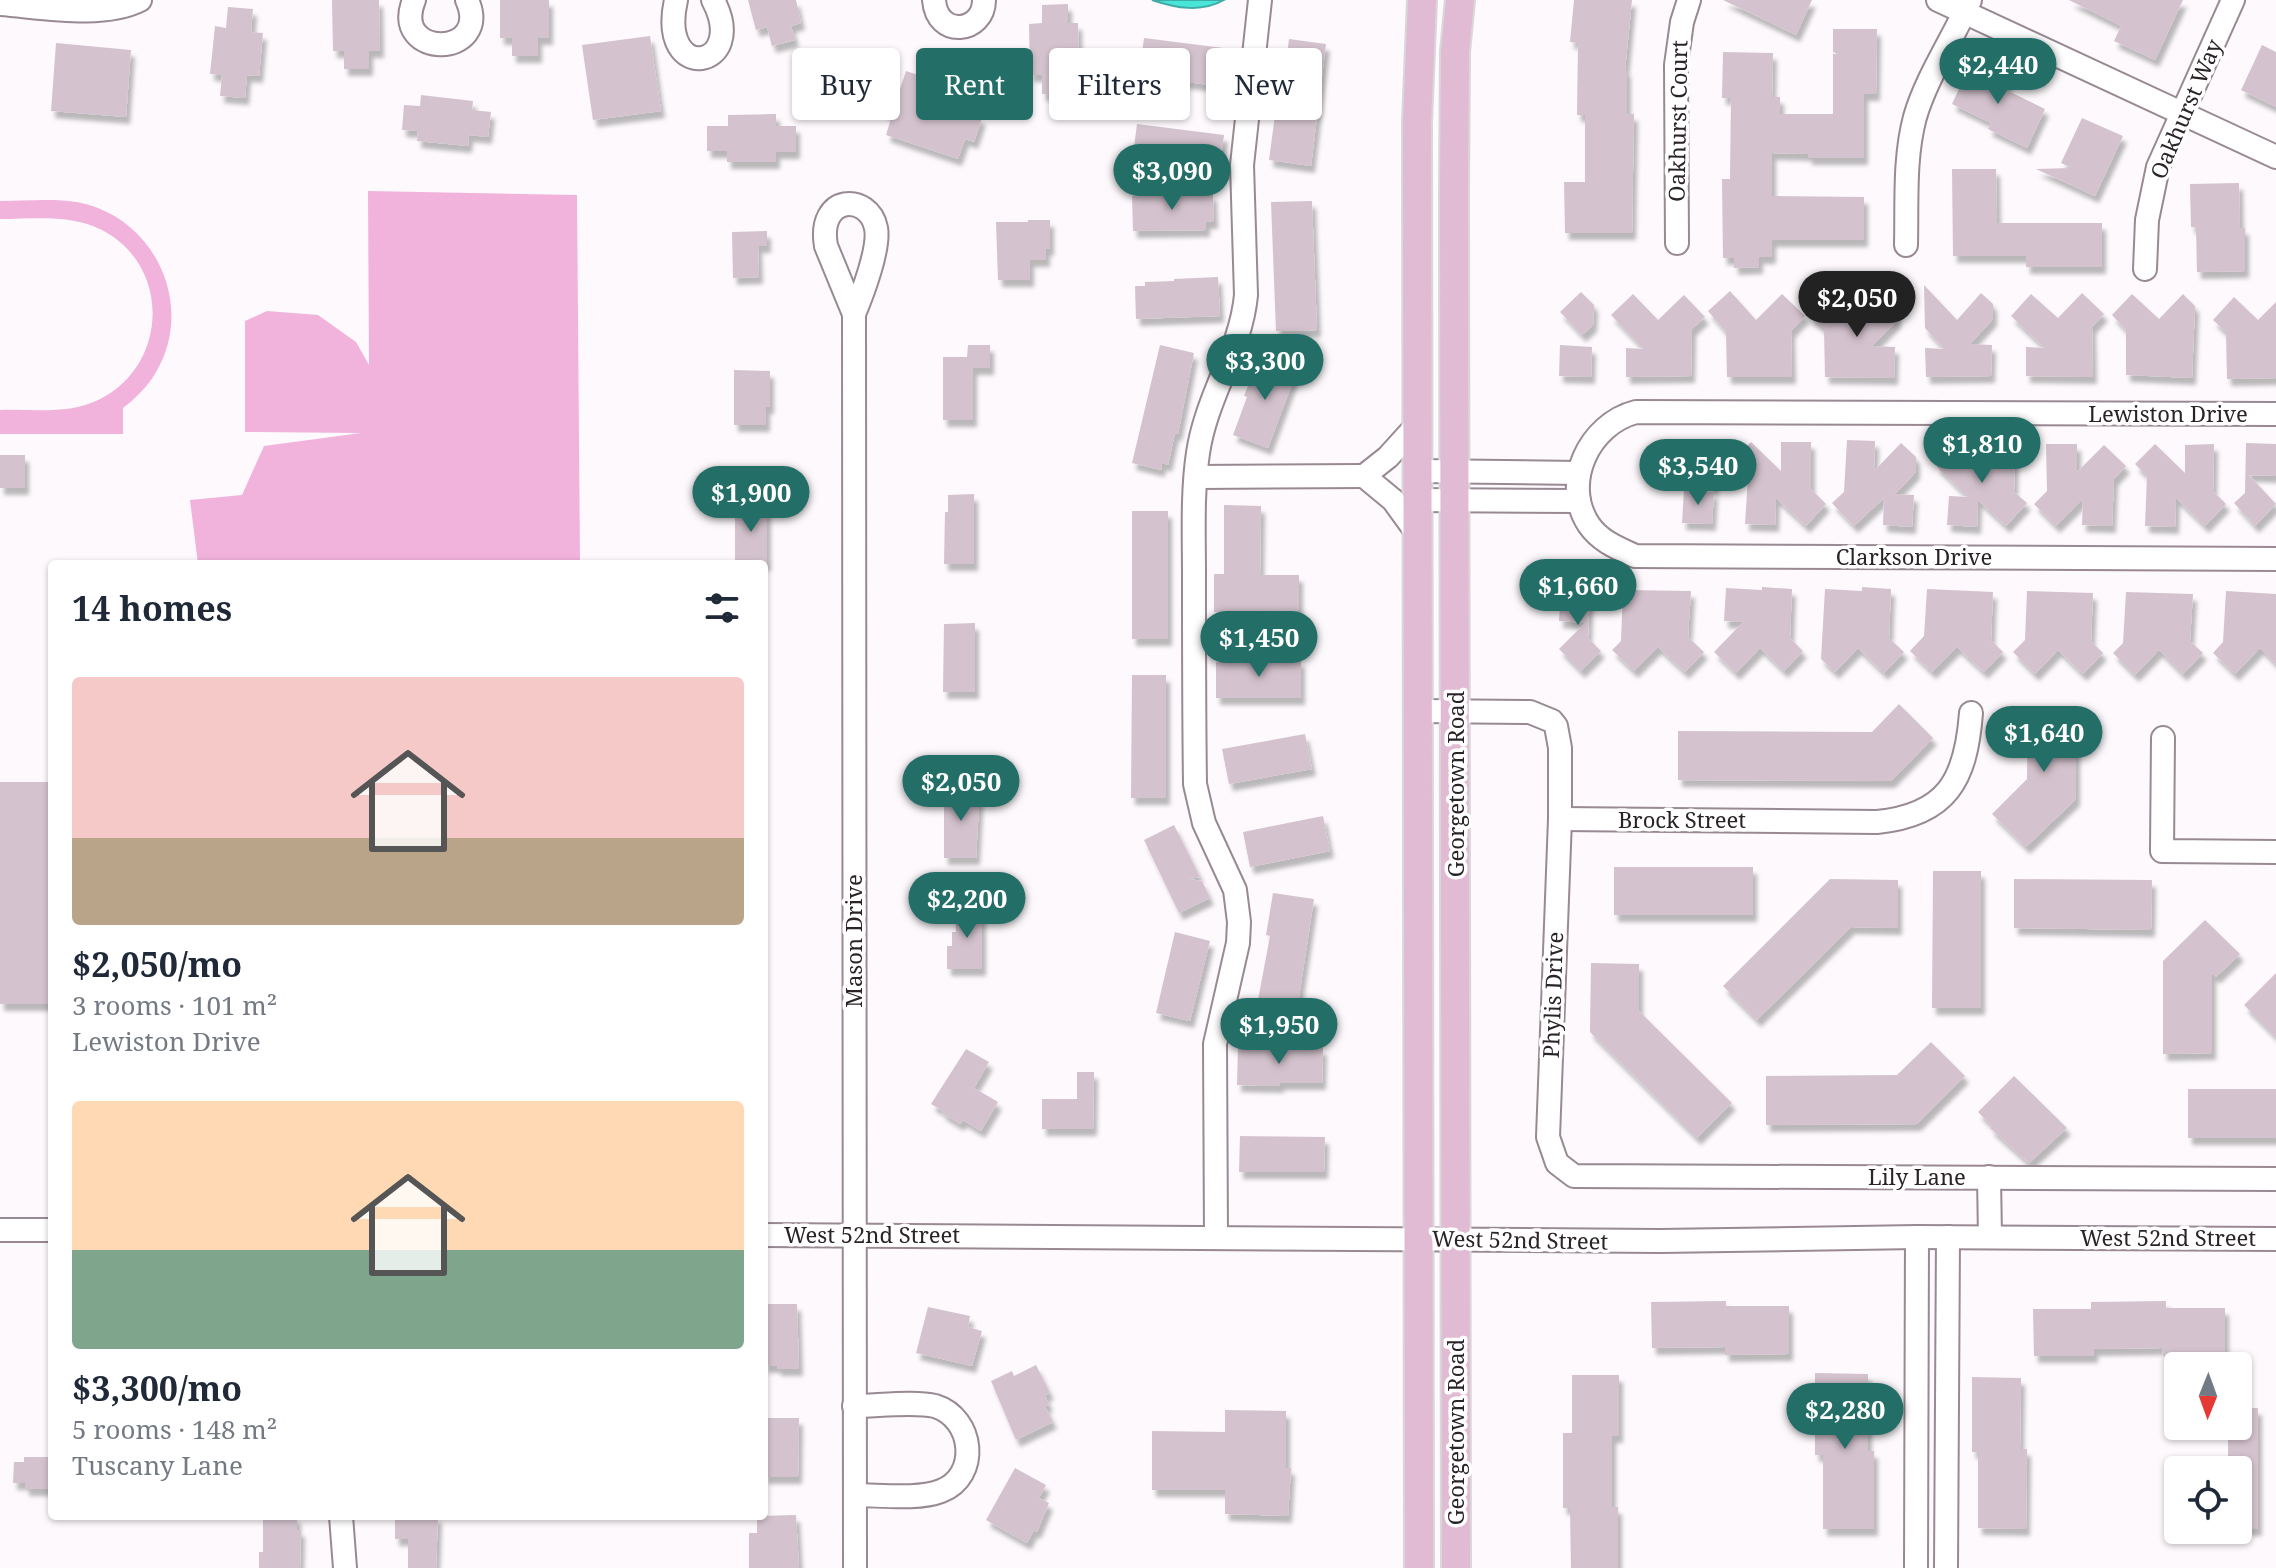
<!DOCTYPE html>
<meta charset="utf-8">
<style>
:root{--surface:#fff;--page:#f2f2f3;--text:#1f2937;--muted:#747a83;--accent:#246e68}
body{margin:0;font-family:"Noto Serif",serif;background:var(--page);color:var(--text);height:100vh;display:flex;flex-direction:column;font-size:30px;white-space:nowrap}
*{box-sizing:border-box;margin:0}
p{font-size:26px;color:var(--muted)}
.icon{flex:none;width:44px;height:44px;fill:none;stroke:currentColor;stroke-width:2;stroke-linecap:round;stroke-linejoin:round}
.map{position:relative;flex:1;overflow:hidden}
.details{position:absolute;left:48px;top:560px;width:720px;height:960px;display:flex;flex-direction:column;background:var(--surface);border-radius:8px;box-shadow:0 2px 6px #0004}
.details>*{flex:none}
.guide{position:absolute;left:792px;top:48px;width:760px;height:72px;display:flex;gap:16px}
.needle{width:52px;rotate:181deg}
.fabs{position:absolute;left:2164px;top:1352px;display:grid;gap:16px}
.fabs a{display:grid;place-items:center;width:88px;height:88px;border-radius:8px;background:var(--surface);box-shadow:0 2px 6px #0004;font-size:40px}
.price{position:absolute;translate:-50% -68px;padding:0 18px;border-radius:28px;background:var(--accent);color:#fff;font-size:26px;line-height:52px;filter:drop-shadow(0 2px 4px #0008)}
.price::after{content:'';position:absolute;left:50%;top:48px;width:24px;height:18px;margin-left:-12px;background:inherit;clip-path:polygon(0 0,100% 0,50% 100%)}
.price.current{background:#222;color:#fff}
ul{padding:0;list-style:none}
li{display:grid;align-content:center;gap:16px;height:424px;padding:0 24px}
li span{display:grid;place-items:center;height:248px;border-radius:8px;color:#555}
li>.icon{margin-inline-start:auto}
span .icon{width:144px;height:144px;fill:#fffc;stroke-width:1}
li b{font-size:34px}
h2{display:flex;justify-content:space-between;align-items:center;height:96px;padding:0 24px;font-size:34px}
.pill{padding:0 28px;border-radius:8px;background:var(--surface);box-shadow:0 2px 6px #0004;font-size:28px;line-height:72px}
.pill.current{background:var(--accent);color:#fff}
.map>svg:first-child{display:block}
.green{fill:#f1b2dc}
.water{fill:#48e5d9;stroke:#3faba4;stroke-width:2}
.building{fill:#d4c3ce;filter:url(#shadow)}
.lines{fill:none;stroke-linecap:round;stroke-linejoin:round}
.minor-casing{stroke:#998993;stroke-width:26}
.major-casing{stroke:#d9d8d8;stroke-width:32}
.minor{stroke:#fff;stroke-width:22}
.major{stroke:#e1bad4;stroke-width:28}
.labels{text-anchor:middle;stroke-width:7;stroke-linejoin:round;paint-order:stroke}
.street-label{font-size:22px;fill:#2a2428;stroke:#fff}
</style>
<div class="map">
<svg width="2276" height="1568" viewBox="0 0 2276 1568">
<defs>
<filter id="shadow"><feDropShadow dx="4" dy="7" stdDeviation="2" flood-color="#0004"/></filter>
</defs>
<rect width="100%" height="100%" fill="#fdf9fc"/>
<g class="green">
<polygon points="368,191 577,195 580,564 198,564 190,500 242,495 264,446 361,433 245,432 245,321 267,311 318,315 356,342 369,365"/>
<path d="M0,201C32,201 68,196 98,208C162,233 192,312 156,372C148,386 136,398 123,408V434H0V410C29,409 63,414 91,403C167,374 175,268 102,230C71,214 34,219 0,219Z"/>
</g>
<path class="water" d="M1152,0H1224C1201,13 1176,8 1152,0Z"/>
<g class="building">
<polygon points="332,0 379,0 380,51 369,51 369,69 344,69 344,51 333,51"/>
<polygon points="500,0 549,0 549,38 538,38 538,56 512,56 512,38 500,38"/>
<polygon points="748,0 796,0 801,23 791,26 795,40 772,46 767,27 756,30"/>
<polygon points="1574,0 1632,0 1625,70 1627,70 1627,114 1634,114 1632,233 1565,233 1564,182 1585,182 1585,115 1577,115 1578,43 1570,42"/>
<polygon points="1723,0 1812,0 1796,35"/>
<polygon points="2069,0 2183,0 2155,60 2114,41 2121,26"/>
<polygon points="1068,4 1068,23 1078,23 1079,76 1067,75 1067,94 1042,94 1042,75 1030,75 1029,24 1042,23 1042,5"/>
<polygon points="228,7 253,9 251,32 263,33 259,76 247,75 245,98 220,96 222,75 210,74 215,26 226,28"/>
<polygon points="1833,29 1877,29 1876,94 1864,94 1864,158 1808,158 1808,154 1772,153 1772,196 1864,197 1864,240 1772,240 1772,257 1759,257 1759,267 1734,268 1734,258 1723,258 1722,179 1730,179 1731,98 1722,98 1723,52 1773,53 1772,97 1780,97 1780,114 1833,114 1833,54 1838,54 1833,52"/>
<polygon points="650,36 661,111 593,120 582,45"/>
<polygon points="1144,38 1231,49 1226,87 1139,76"/>
<polygon points="1289,39 1326,44 1311,166 1269,160 1275,115 1278,115 1281,85 1283,86"/>
<polygon points="56,43 131,50 126,117 51,111"/>
<polygon points="2262,45 2276,52 2276,107 2241,90"/>
<polygon points="1970,65 2009,83 2006,90 2045,109 2027,148 1988,129 1991,123 1952,104"/>
<polygon points="906,71 979,95 972,115 982,118 974,142 965,139 958,159 886,135 892,115 882,111 890,88 899,92"/>
<polygon points="421,95 473,101 472,110 491,112 488,137 469,135 468,146 417,141 418,131 402,130 404,105 420,106"/>
<polygon points="776,114 776,126 796,126 796,152 776,152 776,162 727,162 727,151 707,151 707,126 728,126 728,115"/>
<polygon points="2082,118 2123,136 2095,196 2036,169 2072,168 2061,163"/>
<polygon points="1137,124 1224,135 1219,173 1132,162"/>
<polygon points="1952,169 1996,169 1997,223 2102,223 2102,267 2026,267 2026,256 1953,256"/>
<polygon points="2239,183 2240,228 2245,228 2245,271 2197,272 2196,227 2191,227 2190,184"/>
<polygon points="1213,194 1214,222 1206,222 1206,230 1133,231 1132,196"/>
<polygon points="1312,201 1317,330 1276,331 1271,202"/>
<polygon points="1028,220 1050,220 1050,249 1046,249 1046,260 1030,260 1030,280 998,280 996,222 1028,222"/>
<polygon points="767,231 767,246 758,246 759,277 733,278 732,232"/>
<polygon points="1218,277 1220,316 1136,319 1135,286 1145,286 1145,282 1174,281 1174,279"/>
<polygon points="1924,285 1957,320 1981,293 1993,304 1993,319 1970,344 1992,345 1991,376 1926,377 1925,348 1944,349 1925,328"/>
<polygon points="1730,291 1756,320 1782,294 1805,316 1791,331 1792,377 1727,377 1726,332 1708,311"/>
<polygon points="1581,292 1594,305 1593,325 1582,335 1560,312"/>
<polygon points="2082,293 2104,314 2092,327 2093,377 2026,376 2026,347 2045,348 2011,316 2031,294 2058,318"/>
<polygon points="1633,294 1658,320 1684,295 1705,317 1692,329 1691,376 1626,377 1626,348 1644,349 1611,315"/>
<polygon points="1831,294 1858,318 1882,294 1897,309 1897,321 1872,346 1895,347 1894,378 1825,377 1824,329 1810,316"/>
<polygon points="2132,294 2159,319 2183,294 2195,306 2192,378 2126,375 2126,330 2112,315"/>
<polygon points="2234,297 2258,320 2276,302 2276,378 2227,379 2226,332 2213,320"/>
<polygon points="968,345 990,345 990,368 973,368 973,420 943,420 943,357 967,357"/>
<polygon points="1160,345 1194,353 1178,434 1175,433 1168,465 1162,463 1161,470 1132,463"/>
<polygon points="1560,345 1592,347 1591,377 1559,376"/>
<polygon points="1260,356 1297,370 1268,448 1233,435 1247,397 1244,396"/>
<polygon points="734,370 770,371 770,407 766,407 766,425 734,425"/>
<polygon points="1847,440 1875,441 1874,471 1901,443 1916,457 1916,472 1895,494 1914,495 1912,527 1883,525 1884,498 1854,526 1832,503 1844,492"/>
<polygon points="1702,441 1716,454 1714,491 1683,461"/>
<polygon points="1751,442 1781,471 1781,442 1811,442 1811,489 1826,504 1806,526 1776,498 1775,525 1745,524 1748,478 1731,463"/>
<polygon points="2246,443 2276,444 2276,476 2249,475 2276,504 2255,526 2234,503 2245,493"/>
<polygon points="1954,444 1983,472 1984,444 2015,445 2014,492 2027,503 2006,526 1978,500 1977,527 1947,525 1949,496 1968,497 1937,467 1937,461"/>
<polygon points="2046,444 2077,444 2077,472 2104,445 2126,466 2114,479 2112,526 2082,525 2083,499 2056,526 2034,504 2047,491"/>
<polygon points="2155,444 2185,473 2185,445 2214,444 2213,491 2226,504 2205,526 2176,498 2175,527 2145,526 2147,476 2135,464"/>
<rect x="0" y="455" width="25" height="33"/>
<polygon points="1684,490 1714,492 1712,524 1682,523"/>
<polygon points="974,494 974,564 944,564 945,512 948,512 948,495"/>
<rect x="735" y="503" width="32" height="61"/>
<polygon points="1224,505 1261,506 1260,575 1299,575 1299,610 1214,612 1214,574 1224,574"/>
<rect x="1132" y="511" width="36" height="128"/>
<polygon points="1762,587 1792,589 1790,638 1803,651 1784,671 1760,648 1736,673 1714,652 1743,622 1724,621 1726,588 1762,590"/>
<polygon points="1862,587 1891,589 1889,638 1904,652 1884,673 1858,648 1835,672 1821,659 1825,589 1862,591"/>
<polygon points="1561,589 1590,590 1588,638 1601,651 1581,671 1559,649 1585,623 1559,621"/>
<polygon points="1927,589 1993,592 1991,640 2003,652 1984,672 1957,647 1932,672 1910,651 1924,636"/>
<polygon points="1623,590 1691,591 1688,637 1704,652 1685,672 1658,647 1634,671 1612,650 1621,641"/>
<polygon points="2027,591 2093,593 2091,641 2103,653 2083,674 2058,650 2035,674 2013,652 2025,640"/>
<polygon points="2226,591 2276,594 2276,664 2260,648 2235,674 2213,653 2223,642"/>
<polygon points="2126,592 2193,594 2190,641 2203,653 2183,674 2159,650 2135,675 2113,653 2123,643"/>
<polygon points="975,623 975,692 943,692 944,624"/>
<polygon points="1257,660 1301,660 1301,698 1216,698 1216,662 1257,662"/>
<polygon points="1132,675 1166,675 1166,798 1131,798"/>
<polygon points="1899,704 1933,738 1891,781 1678,780 1678,731 1872,732"/>
<polygon points="2028,707 2076,707 2076,799 2026,847 1992,814 2027,779"/>
<polygon points="1305,734 1312,769 1229,784 1222,749"/>
<rect x="0" y="782" width="52" height="222"/>
<polygon points="944,789 980,789 976,858 944,858"/>
<polygon points="1323,816 1330,851 1250,867 1243,832"/>
<polygon points="1174,825 1200,877 1189,879 1202,881 1210,898 1179,913 1144,840"/>
<rect x="1614" y="867" width="139" height="48"/>
<polygon points="1933,871 1981,871 1981,1008 1932,1008"/>
<polygon points="1830,879 1898,880 1898,928 1851,927 1757,1020 1723,986"/>
<polygon points="2014,879 2152,880 2151,930 2014,928"/>
<polygon points="1273,893 1314,899 1295,1023 1255,1016 1270,936 1266,935"/>
<polygon points="955,908 982,908 982,969 947,969 947,946 952,946 952,932 956,932"/>
<polygon points="2205,920 2240,954 2216,977 2212,973 2212,1053 2163,1054 2163,961"/>
<polygon points="1175,932 1210,941 1190,1021 1156,1013"/>
<polygon points="1591,963 1639,964 1639,1011 1732,1103 1697,1138 1590,1032"/>
<polygon points="2276,973 2276,1037 2244,1005"/>
<polygon points="1931,1042 1965,1076 1917,1124 1766,1125 1766,1076 1897,1075"/>
<polygon points="1238,1047 1323,1048 1322,1083 1280,1083 1280,1086 1237,1085"/>
<polygon points="966,1049 989,1062 974,1088 998,1102 981,1131 963,1120 960,1124 942,1113 943,1111 931,1104"/>
<polygon points="1077,1072 1094,1072 1093,1129 1042,1129 1042,1099 1077,1099"/>
<polygon points="2014,1076 2067,1128 2029,1163 1990,1128 1992,1126 1978,1112"/>
<rect x="2188" y="1089" width="88" height="49"/>
<polygon points="1240,1136 1325,1137 1324,1172 1239,1172"/>
<polygon points="1726,1301 1726,1306 1789,1306 1789,1354 1725,1355 1725,1347 1652,1348 1651,1302"/>
<polygon points="2166,1301 2166,1308 2225,1308 2225,1356 2163,1356 2162,1348 2094,1349 2094,1356 2034,1356 2033,1309 2091,1309 2091,1302"/>
<polygon points="764,1304 797,1304 799,1369 777,1369 777,1366 764,1366"/>
<polygon points="928,1307 970,1316 968,1327 982,1331 972,1366 916,1353"/>
<polygon points="1036,1365 1050,1393 1045,1395 1049,1405 1045,1406 1053,1422 1016,1440 991,1381 1012,1371 1014,1376"/>
<polygon points="1815,1373 1868,1374 1868,1451 1874,1451 1874,1529 1823,1529 1823,1455 1815,1455"/>
<polygon points="1572,1375 1619,1375 1619,1436 1612,1436 1612,1507 1618,1507 1618,1568 1571,1568 1570,1508 1563,1508 1563,1433 1572,1433"/>
<polygon points="1972,1377 2021,1378 2020,1449 2027,1449 2026,1529 1978,1528 1978,1452 1972,1452"/>
<polygon points="2238,1408 2258,1408 2258,1529 2238,1529 2238,1470 2228,1470 2228,1426 2238,1426"/>
<polygon points="1225,1410 1286,1411 1286,1468 1291,1468 1288,1516 1225,1514 1225,1490 1152,1490 1152,1431 1225,1432"/>
<polygon points="764,1418 799,1418 798,1477 764,1477"/>
<polygon points="24,1457 52,1457 52,1489 25,1489 25,1483 13,1483 14,1462 24,1462"/>
<polygon points="1015,1468 1046,1485 1039,1498 1049,1503 1037,1532 1034,1530 1027,1543 986,1520"/>
<polygon points="796,1515 799,1568 749,1568 749,1533 757,1533 757,1516"/>
<polygon points="263,1516 297,1516 297,1530 301,1530 300,1568 259,1568 259,1552 263,1552"/>
<polygon points="395,1516 438,1516 436,1568 408,1568 408,1539 395,1539"/>
</g>
<g class="lines">
<defs>
<g id="minor">
<path d="M414,0C390,60 493,58 467,0"/>
<path d="M676,0C657,85 750,70 713,0"/>
<path d="M934,0C937,39 984,33 984,0"/>
<polyline points="1938,0 2276,157"/>
<path d="M0,4C41,7 103,19 140,0"/>
<polyline points="1677,243 1676,65 1682,22 1689,0"/>
<path d="M1906,245C1907,202 1904,158 1915,117C1927,76 1953,39 1970,0"/>
<polyline points="2145,269 2147,220 2158,167 2233,0"/>
<path d="M854,314L826,246C817,194 869,193 876,228C880,248 862,295 854,314L855,1568"/>
<path d="M2276,414L1636,412C1589,424 1561,483 1589,525C1601,542 1618,548 1635,556L2276,559"/>
<polyline points="1417,471 1579,473"/>
<polyline points="1364,476 1393,500 1417,533"/>
<polyline points="1364,476 1388,457 1417,425"/>
<polyline points="1196,477 1364,476"/>
<polyline points="1417,500 1579,501"/>
<polyline points="1419,711 1530,712 1552,721 1556,726 1560,748 1560,819 1548,1137 1557,1163 1574,1176 2276,1179"/>
<polyline points="2163,738 2162,851 2276,852"/>
<path d="M1560,819L1877,822C1947,815 1966,780 1971,713"/>
<polyline points="1989,1177 1990,1237"/>
<polyline points="0,1230 52,1230"/>
<polyline points="764,1235 1660,1241 1917,1237 2276,1239"/>
<path d="M1216,1237L1215,1044L1238,943L1239,922L1235,890L1204,823L1195,784C1194,715 1194,645 1194,575C1194,535 1192,493 1198,453C1206,397 1241,350 1246,295L1242,165L1260,0"/>
<path d="M854,1406C876,1406 915,1401 935,1406C974,1418 980,1476 941,1491C918,1500 880,1495 855,1495"/>
<polyline points="341,1516 345,1568"/>
<polyline points="1916,1568 1917,1237"/>
<polyline points="1946,1568 1948,1237"/>
</g>
<g id="major">
<polyline points="1419,1568 1417,122 1422,0"/>
<polyline points="1456,1568 1454,191 1455,52 1460,0"/>
</g>
</defs>
<use href="#minor" class="minor-casing"/>
<use href="#major" class="major-casing"/>
<use href="#minor" class="minor"/>
<use href="#major" class="major"/>
</g>
<g class="labels">
<g class="street-label">
<text transform="translate(2186 109) rotate(-67)" y="8">Oakhurst Way</text>
<text transform="translate(1678 121) rotate(-89)" y="8">Oakhurst Court</text>
<text x="2168" y="422">Lewiston Drive</text>
<text x="1914" y="565">Clarkson Drive</text>
<text transform="translate(1456 784) rotate(-90)" y="8">Georgetown Road</text>
<text x="1682" y="828">Brock Street</text>
<text transform="translate(854 941) rotate(-90)" y="8">Mason Drive</text>
<text transform="translate(1553 995) rotate(-88)" y="8">Phylis Drive</text>
<text x="1917" y="1185">Lily Lane</text>
<text x="872" y="1243">West 52nd Street</text>
<text x="2168" y="1246">West 52nd Street</text>
<text transform="translate(1520 1240) rotate(1)" y="8">West 52nd Street</text>
<text transform="translate(1456 1432) rotate(-90)" y="8">Georgetown Road</text>
</g>
</g>
</svg>
<div class="fabs">
<a><svg class="needle" viewBox="-14 -14 28 28"><path d="M0-13l5 13h-10z" fill="#e53935"/><path d="M0 13l5-13h-10z" fill="#747a83"/></svg></a>
<a><svg class="icon" aria-label="locate" viewBox="0 0 24 24"><circle cx="12" cy="12" r="6"/><path d="M12 2v4M12 18v4M2 12h4M18 12h4"/></svg></a>
</div>
<b class="price" style="left:1998px;top:106px">$2,440</b>
<b class="price" style="left:1172px;top:212px">$3,090</b>
<b class="price current" style="left:1857px;top:339px">$2,050</b>
<b class="price" style="left:1265px;top:402px">$3,300</b>
<b class="price" style="left:1982px;top:485px">$1,810</b>
<b class="price" style="left:1698px;top:507px">$3,540</b>
<b class="price" style="left:751px;top:534px">$1,900</b>
<b class="price" style="left:1578px;top:627px">$1,660</b>
<b class="price" style="left:1259px;top:679px">$1,450</b>
<b class="price" style="left:2044px;top:774px">$1,640</b>
<b class="price" style="left:961px;top:823px">$2,050</b>
<b class="price" style="left:967px;top:940px">$2,200</b>
<b class="price" style="left:1279px;top:1066px">$1,950</b>
<b class="price" style="left:1845px;top:1451px">$2,280</b>
<div class="guide">
<a class="pill">Buy</a>
<a class="pill current">Rent</a>
<a class="pill">Filters</a>
<a class="pill">New</a>
</div>
<section class="details">
<h2>14 homes<svg class="icon" aria-label="filters" viewBox="0 0 24 24"><path d="M4 7h16M4 17h16"/><circle cx="9" cy="7" r="2"/><circle cx="15" cy="17" r="2"/></svg></h2>
<ul>
<li><span style="background:linear-gradient(#f6c9c9 65%,#b9a48a 0)"><svg class="icon" aria-label="home" viewBox="0 0 24 24"><path d="M3 11l9-7 9 7M6 9v11h12V9"/></svg></span><div><b>$2,050/mo</b><p>3 rooms · 101 m²</p><p>Lewiston Drive</p></div></li>
<li><span style="background:linear-gradient(#ffd9b3 60%,#7fa58c 0)"><svg class="icon" aria-label="home" viewBox="0 0 24 24"><path d="M3 11l9-7 9 7M6 9v11h12V9"/></svg></span><div><b>$3,300/mo</b><p>5 rooms · 148 m²</p><p>Tuscany Lane</p></div></li>
</ul>
</section>
</div>
